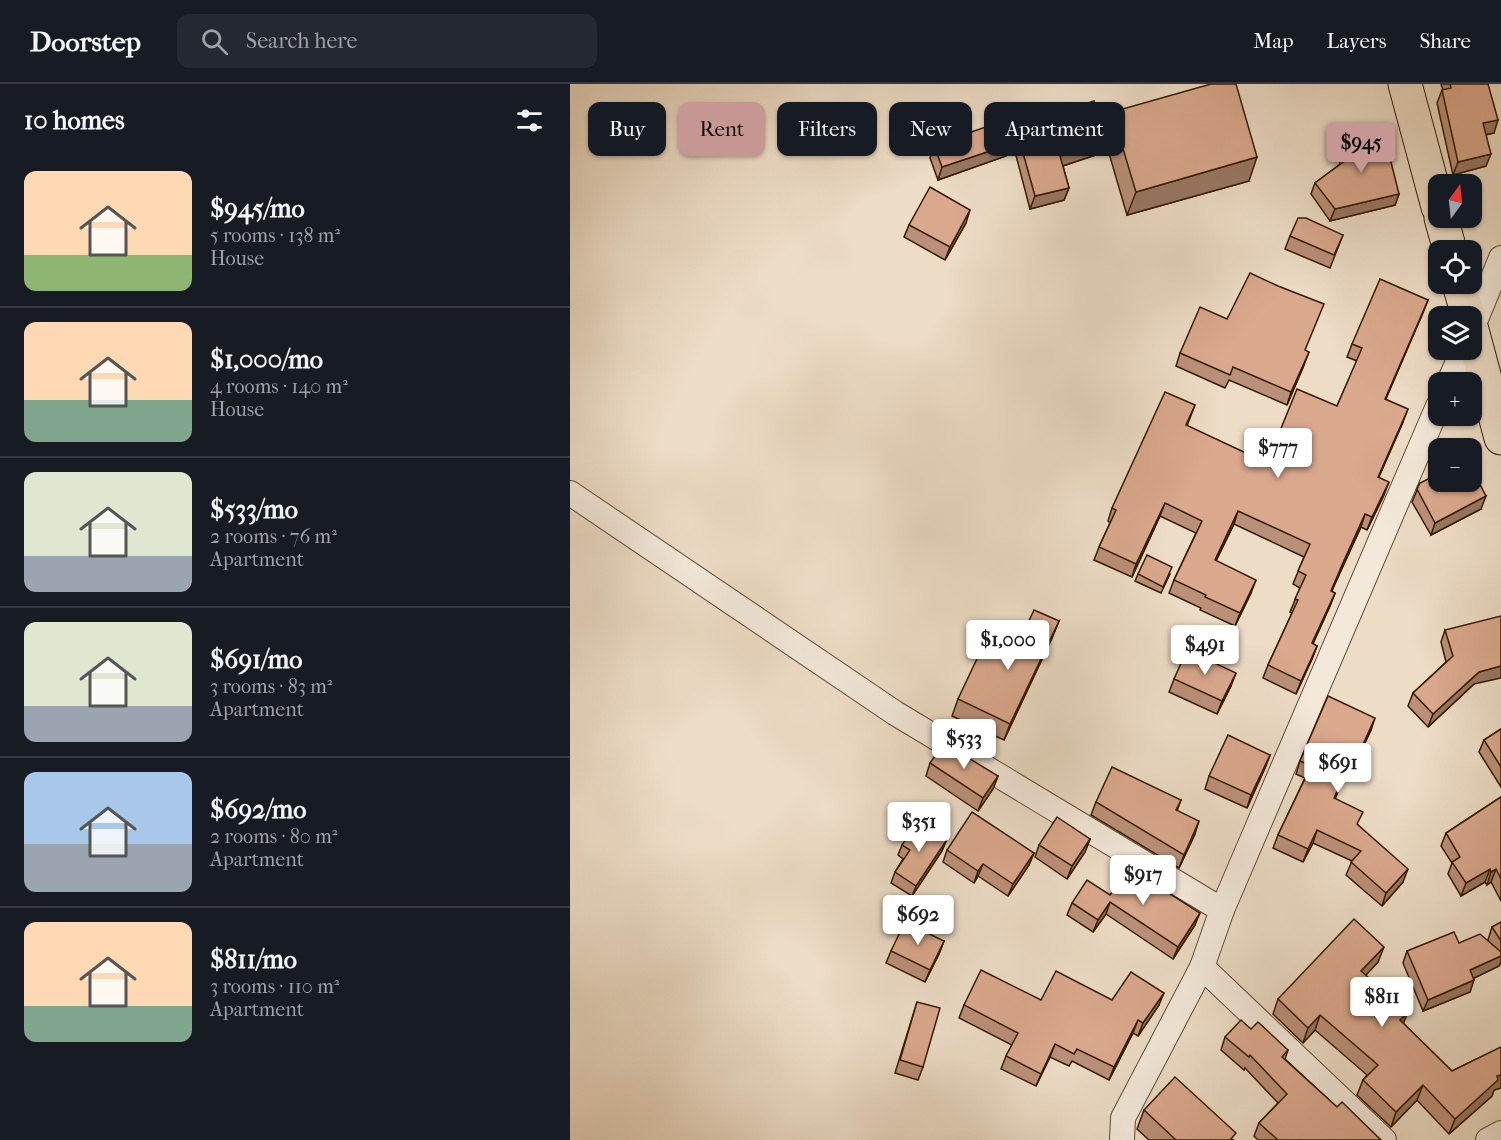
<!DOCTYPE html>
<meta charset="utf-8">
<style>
:root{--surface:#171b24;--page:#242831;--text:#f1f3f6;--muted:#9ea1a6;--line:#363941;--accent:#c59692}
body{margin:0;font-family:"IM FELL French Canon",serif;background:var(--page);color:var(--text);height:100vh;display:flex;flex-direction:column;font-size:22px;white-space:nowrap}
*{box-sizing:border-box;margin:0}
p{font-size:20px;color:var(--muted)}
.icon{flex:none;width:33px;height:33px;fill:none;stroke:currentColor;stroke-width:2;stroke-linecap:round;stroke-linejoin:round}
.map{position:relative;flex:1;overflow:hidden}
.sheet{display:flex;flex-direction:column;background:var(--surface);width:570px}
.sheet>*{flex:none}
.hud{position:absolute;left:18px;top:18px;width:570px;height:54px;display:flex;gap:12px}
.needle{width:39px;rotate:15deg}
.buttons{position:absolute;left:858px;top:90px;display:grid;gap:12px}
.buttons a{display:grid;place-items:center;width:54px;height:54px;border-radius:12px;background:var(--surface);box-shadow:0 2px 4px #0004;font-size:30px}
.price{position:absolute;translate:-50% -51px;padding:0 14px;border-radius:6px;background:#fff;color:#222;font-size:20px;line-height:39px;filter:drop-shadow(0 2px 3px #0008)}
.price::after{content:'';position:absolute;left:50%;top:36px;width:18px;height:14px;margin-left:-9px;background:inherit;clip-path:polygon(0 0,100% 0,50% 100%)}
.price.active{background:var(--accent);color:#111}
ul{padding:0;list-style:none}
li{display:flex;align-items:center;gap:18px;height:150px;padding:0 24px}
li+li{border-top:2px solid var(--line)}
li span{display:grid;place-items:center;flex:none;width:168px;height:120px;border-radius:12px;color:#555}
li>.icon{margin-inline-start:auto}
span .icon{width:72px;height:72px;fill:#fffc;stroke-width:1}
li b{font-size:26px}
h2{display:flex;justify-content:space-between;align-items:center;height:72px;padding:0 24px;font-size:26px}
.chip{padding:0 21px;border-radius:12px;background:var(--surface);box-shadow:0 2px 4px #0004;font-size:21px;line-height:54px}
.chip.active{background:var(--accent);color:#111}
header{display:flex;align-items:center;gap:36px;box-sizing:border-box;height:84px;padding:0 30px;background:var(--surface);border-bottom:2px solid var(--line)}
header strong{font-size:28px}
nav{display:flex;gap:33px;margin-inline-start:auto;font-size:21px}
.search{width:420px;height:54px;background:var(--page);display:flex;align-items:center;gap:15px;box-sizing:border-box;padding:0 21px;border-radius:12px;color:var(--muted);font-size:22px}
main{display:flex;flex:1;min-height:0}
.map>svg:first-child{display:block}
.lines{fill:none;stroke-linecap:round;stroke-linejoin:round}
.minor-casing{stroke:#624b34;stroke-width:26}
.primary-casing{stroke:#341b03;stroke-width:35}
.minor{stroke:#f3e8da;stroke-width:24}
.primary{stroke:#eddcc6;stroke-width:33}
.wall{fill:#bb9079;stroke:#341b03;stroke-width:1.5}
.shaded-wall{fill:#997663;stroke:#341b03;stroke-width:1.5}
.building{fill:#daa88d;stroke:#341b03;stroke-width:1.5}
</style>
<header>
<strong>Doorstep</strong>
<div class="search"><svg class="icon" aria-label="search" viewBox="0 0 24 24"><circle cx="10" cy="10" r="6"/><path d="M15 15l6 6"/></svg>Search here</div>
<nav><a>Map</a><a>Layers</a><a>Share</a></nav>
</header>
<main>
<section class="sheet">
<h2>10 homes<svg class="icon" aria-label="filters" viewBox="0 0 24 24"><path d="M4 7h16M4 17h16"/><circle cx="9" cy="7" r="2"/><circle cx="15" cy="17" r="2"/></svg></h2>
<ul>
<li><span style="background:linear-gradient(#ffd9b3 70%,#8fb573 0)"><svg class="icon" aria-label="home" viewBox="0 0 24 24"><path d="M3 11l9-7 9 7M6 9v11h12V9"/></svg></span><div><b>$945/mo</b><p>5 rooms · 138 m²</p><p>House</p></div></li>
<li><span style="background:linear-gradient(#ffd9b3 65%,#7fa58c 0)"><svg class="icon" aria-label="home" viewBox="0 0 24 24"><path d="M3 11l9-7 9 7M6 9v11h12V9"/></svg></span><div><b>$1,000/mo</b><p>4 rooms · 140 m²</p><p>House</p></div></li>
<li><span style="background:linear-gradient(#dfe7d0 70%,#9aa5b1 0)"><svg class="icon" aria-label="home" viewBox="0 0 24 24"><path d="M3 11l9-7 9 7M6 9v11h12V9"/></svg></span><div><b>$533/mo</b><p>2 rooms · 76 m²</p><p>Apartment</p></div></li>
<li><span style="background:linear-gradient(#dfe7d0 70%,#9aa5b1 0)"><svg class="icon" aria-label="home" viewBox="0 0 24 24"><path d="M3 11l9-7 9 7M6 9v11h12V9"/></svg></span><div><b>$691/mo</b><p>3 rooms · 83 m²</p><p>Apartment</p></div></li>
<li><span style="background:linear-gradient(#a9c7e8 60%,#9aa5b1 0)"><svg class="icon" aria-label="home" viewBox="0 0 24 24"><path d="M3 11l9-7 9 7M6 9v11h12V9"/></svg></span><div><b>$692/mo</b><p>2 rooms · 80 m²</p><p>Apartment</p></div></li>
<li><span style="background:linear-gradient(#ffd9b3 70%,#7fa58c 0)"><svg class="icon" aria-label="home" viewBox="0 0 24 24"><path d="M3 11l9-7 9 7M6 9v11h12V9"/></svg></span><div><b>$811/mo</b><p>3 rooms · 110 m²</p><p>Apartment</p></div></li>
</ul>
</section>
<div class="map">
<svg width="931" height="1056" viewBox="0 0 931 1056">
<rect width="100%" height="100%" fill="#eddcc6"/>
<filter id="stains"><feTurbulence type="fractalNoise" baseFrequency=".00333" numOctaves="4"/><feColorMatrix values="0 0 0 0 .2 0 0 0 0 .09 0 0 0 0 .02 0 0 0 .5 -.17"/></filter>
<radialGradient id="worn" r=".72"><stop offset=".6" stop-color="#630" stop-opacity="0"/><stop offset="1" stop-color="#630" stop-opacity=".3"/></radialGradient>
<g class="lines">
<defs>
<g id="minor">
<polyline points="902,245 931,174"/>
<polyline points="879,298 893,266"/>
<polyline points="0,409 325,629 652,826"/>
<polyline points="632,883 814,1056"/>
<polyline points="552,1056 553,1034 632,883 652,826 868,322"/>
<polyline points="918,1056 931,1049"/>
</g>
<g id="primary">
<polyline points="835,0 868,123"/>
<polyline points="871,134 880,166"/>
<polyline points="889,200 898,232"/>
<polyline points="902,246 931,354"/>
</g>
</defs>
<use href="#minor" class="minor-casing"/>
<use href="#primary" class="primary-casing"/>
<use href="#minor" class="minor"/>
<use href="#primary" class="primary"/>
</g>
<g class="wall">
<polygon points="871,0 918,0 924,49 916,51 916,82 883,91 867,19 872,6 873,6"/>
<polygon points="542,28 679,97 557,131 536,59 532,69 493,82 499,104 494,116 460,125 444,64 448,51 480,43 485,30 534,50"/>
<polygon points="441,60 436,72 368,96 360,74 364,61"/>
<polygon points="772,60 829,110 825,121 760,137 741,110 745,99 770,80 768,72"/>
<polygon points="396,139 375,176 334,153 339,141"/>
<polygon points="773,151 760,184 715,165 720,152"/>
<polygon points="858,216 816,315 833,338 809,393 814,411 797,446 791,443 767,494 761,507 765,509 760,522 743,560 747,562 742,575 726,610 693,594 698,581 722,529 720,528 730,504 723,500 734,473 664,440 646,477 681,509 665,542 630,526 631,524 599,509 604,496 626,449 590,432 562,493 524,476 529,463 540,439 538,437 542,424 625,321 617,342 697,379 767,322 787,277 777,273 782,260"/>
<polygon points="657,235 734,281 717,321 659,296 655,304 606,282 610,269"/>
<polygon points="850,399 911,425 861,451 842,418"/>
<polygon points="568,490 600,490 591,509 565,497"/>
<polygon points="489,537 482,554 434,656 382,632 388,615"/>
<polygon points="875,546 904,600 858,643 838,622 843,609 876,578 871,558"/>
<polygon points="604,595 661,602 647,630 599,608"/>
<polygon points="931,645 931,703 909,668 914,656"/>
<polygon points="801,646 784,682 781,680 765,715 788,741 833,798 812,822 776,791 782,777 743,759 733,778 703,764 708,751 735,694 726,690 730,677"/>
<polygon points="700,671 695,684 677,724 635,705 639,692"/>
<polygon points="360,679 428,692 423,705 408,727 356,692"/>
<polygon points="931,713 931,817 921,798 917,801 915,798 891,812 878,790 882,779 871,762 876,749"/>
<polygon points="611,716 607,727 625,750 609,784 521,731 526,718"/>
<polygon points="520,755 515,768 497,795 465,773 469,761"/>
<polygon points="376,757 372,767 342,812 321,799 325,788 333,775 328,771 332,761"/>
<polygon points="377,766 464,769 459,781 438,812 408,792 404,799 373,778"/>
<polygon points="573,806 598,808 625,841 603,875 536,830 523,848 497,831 502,819"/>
<polygon points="931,838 931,878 929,882 904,894 900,908 853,927 833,879 837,867 889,859 920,859 918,856 922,843"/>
<polygon points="374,857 369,870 355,898 316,879 321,867"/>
<polygon points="808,878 795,891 833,939 882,987 931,963 931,1004 924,1006 922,1012 879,1050 847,1016 821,1043 787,1011 793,996 797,991 745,946 733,959 703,930 708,915"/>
<polygon points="471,916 542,916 589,921 568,952 563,949 539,996 502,977 499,982 480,973 466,1002 431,985 436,972 442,961 389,934 394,921"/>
<polygon points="347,918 353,983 348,996 325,989"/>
<polygon points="681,945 718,966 715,975 767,1023 811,1056 688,1056 684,1052 689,1039 708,1019 675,984 674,986 651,966 655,953"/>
<polygon points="574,1026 664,1056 579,1056 567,1045"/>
</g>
<g class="shaded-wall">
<polygon points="928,36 924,49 908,52 913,39"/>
<polygon points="537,57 532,69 486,84 490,72"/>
<polygon points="441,60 436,72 368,96 372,83"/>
<polygon points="921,70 916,82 883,91 888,78"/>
<polygon points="687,73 679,97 557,131 566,108"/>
<polygon points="499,104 494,116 460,125 465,112"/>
<polygon points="829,110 825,121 760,137 765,125"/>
<polygon points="400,126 396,139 375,176 380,163"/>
<polygon points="858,216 853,229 810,328 815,315"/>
<polygon points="739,268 734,281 717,321 721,308"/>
<polygon points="838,325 833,338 803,406 808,393"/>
<polygon points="819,398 814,411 797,446 802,433"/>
<polygon points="916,412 911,425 861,451 865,439"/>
<polygon points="595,419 590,432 562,493 566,480"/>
<polygon points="668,427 664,440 640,489 645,476"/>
<polygon points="795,430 791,443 756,520 772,481"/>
<polygon points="686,496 681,509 665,542 670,529"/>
<polygon points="765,509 760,522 737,572 742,559"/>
<polygon points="489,537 482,554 434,656 440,640"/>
<polygon points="747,562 742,575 726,610 731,597"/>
<polygon points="931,582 931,594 904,600 858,643 863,630 909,588"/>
<polygon points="666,589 661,602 647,630 652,617"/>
<polygon points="805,634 801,646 784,682 789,669"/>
<polygon points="786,667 781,680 759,727 764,714"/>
<polygon points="700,671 695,684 677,724 681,711"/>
<polygon points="428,692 423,705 408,727 413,714"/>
<polygon points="629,737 625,750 609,784 614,771"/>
<polygon points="747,746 743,759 733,778 738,765"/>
<polygon points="520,755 515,768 497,795 502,782"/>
<polygon points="376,757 372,767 342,812 346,802"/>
<polygon points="464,769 459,781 438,812 443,800"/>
<polygon points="413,780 408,792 404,799 408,787"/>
<polygon points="838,785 833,798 812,822 816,809"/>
<polygon points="920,785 915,798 891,812 896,799"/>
<polygon points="926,785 921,798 917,801 921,788"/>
<polygon points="540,818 536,830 523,848 528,836"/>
<polygon points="630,829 625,841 603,875 608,863"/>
<polygon points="374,857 369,870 355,898 360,886"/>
<polygon points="814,863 808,878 785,903 791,887"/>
<polygon points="931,872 931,878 929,882 896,898 900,886"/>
<polygon points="904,896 900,908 853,927 858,916"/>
<polygon points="594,909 589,921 568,952 573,939"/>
<polygon points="838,928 832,943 830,936"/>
<polygon points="750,931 745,946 733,959 738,944"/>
<polygon points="568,936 563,949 539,996 544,983"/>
<polygon points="485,960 480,973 466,1002 471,990"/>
<polygon points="931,991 931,1004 924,1006 922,1012 879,1050 885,1035 927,992"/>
<polygon points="853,1001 847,1016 821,1043 826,1028"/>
</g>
<g class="building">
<polygon points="641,0 666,0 687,73 566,108 542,28"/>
<polygon points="880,0 918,0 928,36 913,39 921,70 888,78 872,6 881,4"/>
<polygon points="524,17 537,57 490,72 499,104 465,112 448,51 488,41 485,30"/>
<polygon points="433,37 441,60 372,83 364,61"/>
<polygon points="814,50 829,110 765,125 745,99 776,76 772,60"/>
<polygon points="360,103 400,126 380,163 339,141"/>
<polygon points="728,134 736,134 773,151 764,171 720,152"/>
<polygon points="680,189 708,202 754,220 735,266 739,268 721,308 663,283 660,291 610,269 630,223 657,235"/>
<polygon points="810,195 858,216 815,315 838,325 808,393 819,398 802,433 795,430 772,481 761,507 765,509 742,559 747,562 731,597 698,581 728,516 725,515 736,491 728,487 740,460 668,427 645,476 686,496 670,529 635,513 636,511 604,496 632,437 595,419 566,480 529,463 546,426 542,424 595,308 625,321 616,341 697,379 727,305 767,322 792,264 782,260"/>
<polygon points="902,385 916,412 865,439 847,405 850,399 868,390 868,398 902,398"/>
<polygon points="577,471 602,483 593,503 568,490"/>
<polygon points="464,526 489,537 440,640 388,615 414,560 442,573"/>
<polygon points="931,532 931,582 909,588 863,630 843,609 883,572 875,546"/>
<polygon points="617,566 666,589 652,617 604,595"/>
<polygon points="758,612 805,634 789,669 786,667 764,714 793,728 787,740 838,785 816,809 781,778 791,767 747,746 738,765 708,751 741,682 730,677"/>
<polygon points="931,645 931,683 914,656"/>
<polygon points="658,651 700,671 681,711 639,692"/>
<polygon points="374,659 428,692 413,714 360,679"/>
<polygon points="542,683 611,716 606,726 629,737 614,771 526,718"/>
<polygon points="931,713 931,795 926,785 921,788 920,785 896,799 882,778 890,773 876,749"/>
<polygon points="402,728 464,769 443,800 413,780 408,787 377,766"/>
<polygon points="487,733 520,755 502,782 469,761"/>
<polygon points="347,738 376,757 346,802 325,788 340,766 332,761"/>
<polygon points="583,786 602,798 597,808 630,829 608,863 540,818 528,836 502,819 517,796 540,811 553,793 573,806"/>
<polygon points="784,835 814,863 791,887 838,928 830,936 882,987 931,963 931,991 927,992 928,996 885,1035 853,1001 826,1028 793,996 808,981 750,931 738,944 708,915"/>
<polygon points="335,838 374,857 360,886 321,867"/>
<polygon points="931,838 931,857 922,843"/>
<polygon points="884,848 889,859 910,850 931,868 931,872 900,886 904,896 858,916 837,867"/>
<polygon points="411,886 471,916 486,887 542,916 561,888 594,909 573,939 568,936 544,983 507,965 504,970 485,960 471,990 436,972 448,949 394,921"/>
<polygon points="347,918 370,924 353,983 330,976"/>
<polygon points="671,936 681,945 688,938 718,966 712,973 767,1023 772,1018 811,1056 708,1056 689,1039 717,1010 680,971 679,973 655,953"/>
<polygon points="605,993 666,1049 660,1056 606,1056 574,1026"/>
</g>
<rect width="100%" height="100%" filter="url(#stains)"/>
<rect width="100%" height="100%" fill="url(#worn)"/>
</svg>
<div class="buttons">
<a><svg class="needle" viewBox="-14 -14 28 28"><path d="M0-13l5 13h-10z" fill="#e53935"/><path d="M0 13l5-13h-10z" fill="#9ea1a6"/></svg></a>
<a><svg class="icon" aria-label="locate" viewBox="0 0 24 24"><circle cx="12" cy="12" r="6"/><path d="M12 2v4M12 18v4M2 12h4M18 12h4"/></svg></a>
<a><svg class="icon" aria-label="layers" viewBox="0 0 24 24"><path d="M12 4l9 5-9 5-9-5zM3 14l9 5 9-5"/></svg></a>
<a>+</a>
<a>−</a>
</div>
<b class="price active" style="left:791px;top:90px">$945</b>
<b class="price" style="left:708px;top:395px">$777</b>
<b class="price" style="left:438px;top:587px">$1,000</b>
<b class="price" style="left:635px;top:592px">$491</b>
<b class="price" style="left:394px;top:686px">$533</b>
<b class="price" style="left:768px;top:710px">$691</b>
<b class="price" style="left:349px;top:769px">$351</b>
<b class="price" style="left:573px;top:822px">$917</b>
<b class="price" style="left:348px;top:862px">$692</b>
<b class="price" style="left:812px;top:944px">$811</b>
<div class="hud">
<a class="chip">Buy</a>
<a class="chip active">Rent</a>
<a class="chip">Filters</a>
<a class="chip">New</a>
<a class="chip">Apartment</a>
</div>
</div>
</main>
